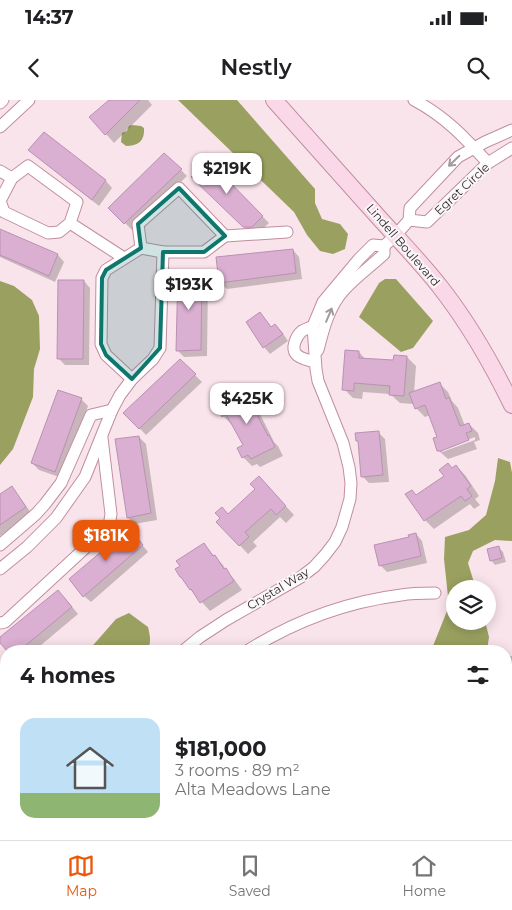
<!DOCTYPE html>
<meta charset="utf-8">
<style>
:root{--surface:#fff;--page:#f2f2f2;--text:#202124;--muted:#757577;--line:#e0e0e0;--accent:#ea580c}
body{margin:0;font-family:Montserrat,sans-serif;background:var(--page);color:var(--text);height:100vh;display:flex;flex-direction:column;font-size:19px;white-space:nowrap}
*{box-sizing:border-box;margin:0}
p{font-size:16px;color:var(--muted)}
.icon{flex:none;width:28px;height:28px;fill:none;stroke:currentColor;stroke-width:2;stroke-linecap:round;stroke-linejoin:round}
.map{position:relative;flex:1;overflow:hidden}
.panel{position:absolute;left:0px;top:545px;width:512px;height:195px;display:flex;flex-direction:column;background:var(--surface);border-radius:20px 20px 0 0;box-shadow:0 2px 12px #0003}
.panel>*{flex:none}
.buttons{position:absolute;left:446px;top:480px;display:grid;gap:10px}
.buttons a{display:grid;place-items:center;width:50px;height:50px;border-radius:50%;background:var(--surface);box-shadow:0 2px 12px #0003;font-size:25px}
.price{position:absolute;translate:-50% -42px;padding:0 11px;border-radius:10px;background:#fff;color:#222;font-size:16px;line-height:32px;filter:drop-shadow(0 1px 2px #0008)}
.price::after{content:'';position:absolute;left:50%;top:30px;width:15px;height:11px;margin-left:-8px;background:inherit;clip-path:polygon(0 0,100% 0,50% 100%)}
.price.on{background:var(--accent);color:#fff}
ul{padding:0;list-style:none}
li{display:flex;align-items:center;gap:15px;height:125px;padding:0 20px}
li+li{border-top:1px solid var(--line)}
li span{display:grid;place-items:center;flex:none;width:140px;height:100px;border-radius:15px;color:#555}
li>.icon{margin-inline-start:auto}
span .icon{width:60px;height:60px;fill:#fffc;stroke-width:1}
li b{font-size:21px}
h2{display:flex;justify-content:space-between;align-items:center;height:60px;padding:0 20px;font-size:21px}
.status{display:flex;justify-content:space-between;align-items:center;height:35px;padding:0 25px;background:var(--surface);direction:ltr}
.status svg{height:14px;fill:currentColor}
header{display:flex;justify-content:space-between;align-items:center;height:65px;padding:0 20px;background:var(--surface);font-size:22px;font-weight:600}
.tab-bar{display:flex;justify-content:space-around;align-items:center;height:70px;border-top:1px solid var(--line);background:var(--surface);font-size:14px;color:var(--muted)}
.tab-bar a{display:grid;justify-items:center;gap:2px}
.tab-bar .on{color:var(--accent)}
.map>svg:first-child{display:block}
.water{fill:#9aa160}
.shadow{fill:#0003;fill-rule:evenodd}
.building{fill:#daafd1;stroke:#ba91b2}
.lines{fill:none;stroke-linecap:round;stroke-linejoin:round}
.street-casing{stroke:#c08ea1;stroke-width:13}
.secondary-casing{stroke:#c08ea1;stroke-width:18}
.street{stroke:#fff;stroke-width:11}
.secondary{stroke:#fbd8e7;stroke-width:16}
.oneway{stroke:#a39a9d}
.marked{fill:#0f766e;fill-opacity:0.2;stroke:#0f766e;stroke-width:4;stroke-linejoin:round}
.labels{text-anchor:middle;stroke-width:4;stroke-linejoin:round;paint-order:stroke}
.street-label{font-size:12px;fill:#321e26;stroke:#f8f8f8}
</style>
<div class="status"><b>14:37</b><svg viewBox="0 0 49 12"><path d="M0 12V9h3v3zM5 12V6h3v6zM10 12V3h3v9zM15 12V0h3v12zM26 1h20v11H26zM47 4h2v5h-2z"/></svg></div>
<header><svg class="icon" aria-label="back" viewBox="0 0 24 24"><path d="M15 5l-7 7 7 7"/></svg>Nestly<svg class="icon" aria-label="search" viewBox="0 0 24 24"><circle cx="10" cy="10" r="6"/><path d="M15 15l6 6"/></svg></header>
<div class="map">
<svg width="512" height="740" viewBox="0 0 512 740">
<rect width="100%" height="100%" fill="#fae4ec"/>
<g class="water">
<polygon points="178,0 237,0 315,89 315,103 322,119 340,124 348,134 345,149 333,154 320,151 307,135 294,112"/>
<path d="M132,25L141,26L144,28C145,41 138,46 126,46L121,42L122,33L127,31L129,26Z"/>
<polygon points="385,179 396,179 433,221 413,248 401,252 359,217 379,183"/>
<polygon points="0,181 14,186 32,200 39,216 40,249 34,269 33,297 13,349 0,365"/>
<polygon points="498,358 510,362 512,373 512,441 495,440 473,451 468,463 476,489 455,489 455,521 485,521 489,537 487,551 431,551 449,506 444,459 445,437 469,430 486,415 495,381"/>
<path d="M129,513L148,527C150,535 152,545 146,551H88L116,519Z"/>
<polygon points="6,588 6,624 0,631 0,591"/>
<polygon points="218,734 413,734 409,740 216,740"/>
</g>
<g class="shadow">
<polygon points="111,0 148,0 152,5 114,43 106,34"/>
<polygon points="44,34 106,81 112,88 99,106 36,56"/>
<polygon points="208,62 269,123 258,133 250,133 192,77"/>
<polygon points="181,70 187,76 132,130 110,108"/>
<polygon points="0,130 58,155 64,162 55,182 0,157"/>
<polygon points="293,150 299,157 302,179 227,189 220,183"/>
<polygon points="201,173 208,180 207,256 184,257 177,250"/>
<polygon points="84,181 90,188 89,265 65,265 58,258"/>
<polygon points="260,214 272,228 275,225 282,232 288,241 270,254 264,247"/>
<path d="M359,252L366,260L394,262L407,257L416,266L414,293L439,283L448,292L452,301L458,308L465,326L469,324L478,333L480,340L474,342L477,349L448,359L438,350V338L430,315L425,317L416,308L413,299V304L400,303L390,294L363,292L362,299L353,298L344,289ZM475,337V340L442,352V349Z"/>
<polygon points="180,260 202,282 146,335 125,313"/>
<polygon points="249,292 258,301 262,310 259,312 274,342 278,346 283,356 260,367 257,364 252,366 243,357 245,346 232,325 223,316"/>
<polygon points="81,299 88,306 62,378 39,370 32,363"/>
<polygon points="379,333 385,339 389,382 369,383 363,377 360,343 357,341"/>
<polygon points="139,337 146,344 157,420 134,424 128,418"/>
<polygon points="456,366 465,375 479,396 475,399 480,405 474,409 470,404 434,429 425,420 407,395 416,396 445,376"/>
<polygon points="268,387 294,415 286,423 280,417 253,442 257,446 248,454 218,422"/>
<polygon points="12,388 18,395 32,414 0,436 0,396"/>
<polygon points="416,434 422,441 427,463 387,472 380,465 410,438"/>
<polygon points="135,436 148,452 91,502 84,496"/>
<polygon points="204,445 223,465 227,472 234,479 242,490 210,511 190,489"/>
<polygon points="499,448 503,452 506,462 495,465 491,460"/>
<polygon points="65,498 78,514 34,551 9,551 0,541 0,539"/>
<polygon points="506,556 512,556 512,740 489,740 489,734 506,734"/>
<polygon points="4,645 6,645 6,664 4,661"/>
<polygon points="0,697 4,698 6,700 6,717 3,716 0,727"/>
</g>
<g class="building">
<polygon points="109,0 140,0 105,35 89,17"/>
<polygon points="44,32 106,80 92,100 28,50"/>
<polygon points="164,53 182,69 124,124 108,108"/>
<polygon points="208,60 263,116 252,127 243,127 191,77"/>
<polygon points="0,129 58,154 49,176 0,155"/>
<polygon points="293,149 296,173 219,183 216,157"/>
<polygon points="178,171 202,172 201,250 176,251"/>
<polygon points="58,180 84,180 83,259 57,259"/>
<polygon points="260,212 271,227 275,224 283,234 263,248 246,222"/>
<polygon points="345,250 359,251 359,258 393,260 394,255 407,256 404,296 389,295 390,286 354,283 354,291 342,290"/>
<polygon points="180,259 196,274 139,329 123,313"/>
<polygon points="440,282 446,299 449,297 460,326 469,323 472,331 466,333 469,340 441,351 437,351 433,338 437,337 425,305 415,309 409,293"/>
<polygon points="58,290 82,298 55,372 31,363"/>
<polygon points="249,290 254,301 251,303 268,336 269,335 275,347 251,359 248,355 242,358 237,348 243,345 226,314 222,317 217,306"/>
<polygon points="379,331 383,375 361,377 358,341 356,341 355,333"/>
<polygon points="139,336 151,413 127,418 115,339"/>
<polygon points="448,363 452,368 456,365 471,386 467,389 472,396 465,401 461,396 424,421 405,394 412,390 416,395 444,376 439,370"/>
<polygon points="259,376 286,406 276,415 271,409 245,432 249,437 239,446 216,422 220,418 215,413 222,407 228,414 255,389 250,384"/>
<polygon points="12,386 26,407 0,425 0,394"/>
<polygon points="129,428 143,445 83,497 69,479"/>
<polygon points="416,433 421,456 379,466 374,445 409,437 408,435"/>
<polygon points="204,443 213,456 215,455 224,469 226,468 234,481 200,503 191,489 190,490 181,477 180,477 175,469 180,466 176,461"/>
<polygon points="499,446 502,458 490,461 487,449"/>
<polygon points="58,490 72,507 19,551 7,551 0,543 0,537"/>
</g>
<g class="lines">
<defs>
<g id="street">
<path d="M414,0C446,17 465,38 488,63"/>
<polyline points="0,3 3,0"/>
<polyline points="0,27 29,0"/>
<polyline points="0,71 12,78"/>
<polyline points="409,120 427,122 488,63 512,48"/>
<polyline points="70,123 77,102 28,66 12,78 0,101 4,112 48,133 59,132 70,123 124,158"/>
<polyline points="225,136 287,132"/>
<path d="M313,226C310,228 305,229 302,231C296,236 291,248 296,254C300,259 309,260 315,262"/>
<path d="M318,250C323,230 329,206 344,190C356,177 371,166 384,154V146"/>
<polyline points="132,279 106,255 101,244 102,178 106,170 141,148 163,152 204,152 225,136 179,88 138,124 141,148"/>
<polyline points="0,445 36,414 45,404 61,383 91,315 112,310"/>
<polyline points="0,469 27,447 56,418 85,377 112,310 120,295 132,279 153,259 160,248 163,152"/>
<polyline points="0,523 5,522 109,426 111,414 102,338"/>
<polyline points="183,551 200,537 226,520 301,477 314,467 325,455 335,442 342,427 350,399 351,383 349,367 343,343 318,281 316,269 313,226 323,202 359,159 373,145 384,146 396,135 409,120 410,108 458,57 485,42 512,30"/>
<path d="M247,551C293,522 346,502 401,495C412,493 424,493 435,493"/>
<polyline points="55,740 58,734"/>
<polyline points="98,740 100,734"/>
</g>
<path id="secondary" d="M274,0C307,37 340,74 373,111C396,137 420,161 441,188C469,224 492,264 512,305"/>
</defs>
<use href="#street" class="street-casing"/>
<use href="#secondary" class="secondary-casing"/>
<use href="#street" class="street"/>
<use href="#secondary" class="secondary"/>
</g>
<defs><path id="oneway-shaft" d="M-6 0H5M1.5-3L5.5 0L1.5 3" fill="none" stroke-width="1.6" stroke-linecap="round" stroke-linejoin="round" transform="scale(1.25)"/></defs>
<g class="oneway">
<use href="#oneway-shaft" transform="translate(454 61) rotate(136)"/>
<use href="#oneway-shaft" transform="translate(329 215) rotate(-67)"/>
</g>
<path class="marked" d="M179,88L225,136L204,152H163L160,248L132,279L106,255L101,244L102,178L106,170L141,148L138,124Z"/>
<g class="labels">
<g class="street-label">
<text transform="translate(462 89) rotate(-43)" y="4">Egret Circle</text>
<text transform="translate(403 145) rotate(49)" y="4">Lindell Boulevard</text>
<text transform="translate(278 489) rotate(-31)" y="4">Crystal Way</text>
</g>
</g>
</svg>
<div class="buttons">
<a><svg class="icon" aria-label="layers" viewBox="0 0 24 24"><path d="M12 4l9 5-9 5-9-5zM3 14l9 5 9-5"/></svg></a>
</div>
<b class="price" style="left:227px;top:95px">$219K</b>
<b class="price" style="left:189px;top:211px">$193K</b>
<b class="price" style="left:247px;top:325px">$425K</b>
<b class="price on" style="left:106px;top:462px">$181K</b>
<section class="panel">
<h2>4 homes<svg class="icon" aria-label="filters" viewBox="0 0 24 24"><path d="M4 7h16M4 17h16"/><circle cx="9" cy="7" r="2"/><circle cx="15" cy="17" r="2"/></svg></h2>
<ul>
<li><span style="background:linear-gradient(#bfe0f5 75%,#8fb573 0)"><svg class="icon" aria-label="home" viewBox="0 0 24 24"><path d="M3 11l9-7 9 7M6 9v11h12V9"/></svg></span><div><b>$181,000</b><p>3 rooms · 89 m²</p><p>Alta Meadows Lane</p></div></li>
</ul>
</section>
</div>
<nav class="tab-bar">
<a class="on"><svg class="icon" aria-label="map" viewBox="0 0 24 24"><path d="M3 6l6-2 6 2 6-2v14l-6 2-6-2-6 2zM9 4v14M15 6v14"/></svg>Map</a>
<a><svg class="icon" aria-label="saved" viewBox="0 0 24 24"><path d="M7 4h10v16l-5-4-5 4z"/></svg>Saved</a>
<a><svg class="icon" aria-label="home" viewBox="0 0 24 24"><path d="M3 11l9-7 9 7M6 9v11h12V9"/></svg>Home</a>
</nav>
